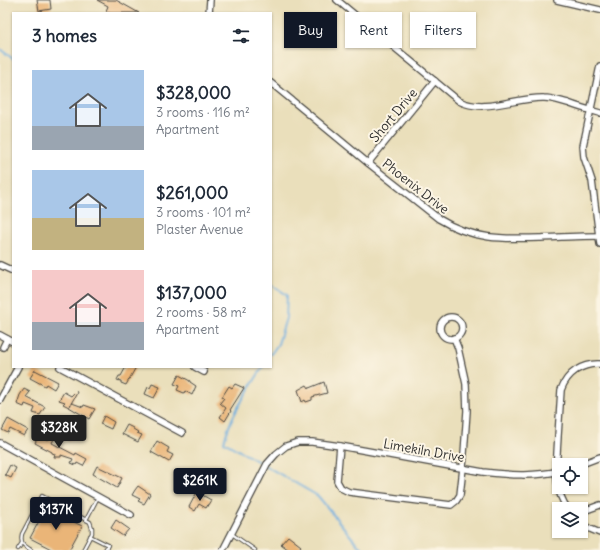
<!DOCTYPE html>
<meta charset="utf-8">
<style>
:root{--surface:#fff;--page:#f2f2f3;--text:#1f2937;--muted:#747a83;--accent:#111827}
body{margin:0;font-family:Delius,sans-serif;background:var(--page);color:var(--text);height:100vh;display:flex;flex-direction:column;font-size:15px;white-space:nowrap}
*{box-sizing:border-box;margin:0}
p{font-size:13px;color:var(--muted)}
.icon{flex:none;width:22px;height:22px;fill:none;stroke:currentColor;stroke-width:2;stroke-linecap:round;stroke-linejoin:round}
.map{position:relative;flex:1;overflow:hidden}
.side{position:absolute;left:12px;top:12px;width:260px;height:356px;display:flex;flex-direction:column;background:var(--surface);border-radius:0px;box-shadow:0 1px 3px #0004}
.side>*{flex:none}
.banner{position:absolute;left:284px;top:12px;width:256px;height:36px;display:flex;gap:8px}
.fabs{position:absolute;left:552px;top:458px;display:grid;gap:8px}
.fabs a{display:grid;place-items:center;width:36px;height:36px;border-radius:0px;background:var(--surface);box-shadow:0 1px 3px #0004;font-size:20px}
.price{position:absolute;translate:-50% -34px;padding:0 9px;border-radius:4px;background:var(--accent);color:#fff;font-size:13px;line-height:26px;filter:drop-shadow(0 1px 2px #0008)}
.price::after{content:'';position:absolute;left:50%;top:24px;width:12px;height:9px;margin-left:-6px;background:inherit;clip-path:polygon(0 0,100% 0,50% 100%)}
.price.current{background:#222;color:#fff}
ul{padding:0;list-style:none}
li{display:flex;align-items:center;gap:12px;height:100px;padding:0 20px}
li span{display:grid;place-items:center;flex:none;width:112px;height:80px;border-radius:0px;color:#555}
li>.icon{margin-inline-start:auto}
span .icon{width:48px;height:48px;fill:#fffc;stroke-width:1}
li b{font-size:17px}
h2{display:flex;justify-content:space-between;align-items:center;height:48px;padding:0 20px;font-size:17px}
.pill{padding:0 14px;border-radius:0px;background:var(--surface);box-shadow:0 1px 3px #0004;font-size:14px;line-height:36px}
.pill.current{background:var(--accent);color:#fff}
.map>svg:first-child{display:block}
.lines{fill:none;stroke-linecap:round;stroke-linejoin:round}
.stream{stroke:#69acde;stroke-width:2}
.building{fill:#eab578}
.service-casing{stroke:#484641;stroke-width:4.5}
.minor-casing{stroke:#484641;stroke-width:8}
.service{stroke:#fff;stroke-width:2.5}
.minor{stroke:#fff;stroke-width:5.5}
.labels{text-anchor:middle;stroke-width:4;stroke-linejoin:round;paint-order:stroke}
.street-label{font-size:13px;fill:#2b2b2b;stroke:#fcf5e5}
</style>
<div class="map">
<svg width="600" height="550" viewBox="0 0 600 550">
<rect width="100%" height="100%" fill="#fcf5e5"/>
<filter id="ink" filterUnits="userSpaceOnUse"><feTurbulence type="fractalNoise" baseFrequency=".025" numOctaves="2"/><feDisplacementMap in="SourceGraphic" scale="8" xChannelSelector="R" yChannelSelector="G"/><feConvolveMatrix kernelMatrix="1 2 1 2 8 2 1 2 1" color-interpolation-filters="sRGB"/></filter>
<filter id="wash" filterUnits="userSpaceOnUse"><feTurbulence type="fractalNoise" baseFrequency=".012" numOctaves="4" result="noise"/><feDisplacementMap in="SourceGraphic" scale="16" xChannelSelector="R" yChannelSelector="G"/><feGaussianBlur stdDeviation="0.9" result="paint"/><feColorMatrix in="noise" values="0 0 0 0 0 0 0 0 0 0 0 0 0 0 0 0 0 1.4 0 .05"/><feComposite in="paint" operator="in"/></filter>
<g filter="url(#wash)">
<rect width="100%" height="100%" fill="#eadfbb"/>
<g class="lines">
<g class="stream">
<polyline points="0,49 13,59"/>
<polyline points="271,284 287,295 286,318 278,344 271,354"/>
<path d="M263,367C248,391 231,414 224,442L318,496L358,545L365,550"/>
</g>
</g>
<g id="blocks">
<g class="building">
<polygon points="37,0 50,0 51,9 39,11"/>
<polygon points="97,0 116,0 139,13 109,13 106,11 108,6"/>
<polygon points="126,367 136,367 126,385 121,383 121,381 117,380 119,376 121,376"/>
<polygon points="35,370 58,382 54,389 46,384 45,386 30,378"/>
<polygon points="179,375 190,381 190,382 196,386 192,395 185,391 184,393 177,390 179,386 174,384"/>
<polygon points="324,382 327,393 312,397 312,400 306,402 305,400 302,402 298,390 307,385 309,388"/>
<polygon points="152,384 160,387 154,398 145,394 148,387 150,388"/>
<polygon points="235,384 244,388 230,410 231,411 225,421 220,417 226,408 220,403 224,398 222,397 229,386 232,388"/>
<polygon points="24,389 30,392 26,397 45,407 40,415 33,413 35,408 25,404 24,407 17,404 20,395"/>
<polygon points="76,391 77,393 69,407 63,404 65,402 59,400 64,392 71,396"/>
<polygon points="72,403 83,407 84,405 95,409 89,419 69,407"/>
<polygon points="104,416 114,422 111,429 100,424"/>
<polygon points="8,419 28,430 24,436 10,429 8,433 2,430"/>
<polygon points="127,425 133,428 133,429 138,432 137,433 142,435 138,442 122,434"/>
<polygon points="63,428 74,433 70,440 60,434"/>
<polygon points="52,430 57,432 52,443 75,455 76,453 87,459 83,466 77,463 76,465 71,463 73,459 61,455 61,457 54,457 55,454 52,453 52,452 35,443 39,435 48,440"/>
<polygon points="157,441 169,448 167,452 173,455 169,462 151,452"/>
<polygon points="10,465 16,468 11,478 5,475"/>
<polygon points="97,466 122,478 117,488 93,474"/>
<polygon points="138,486 150,494 144,504 138,501 140,499 132,495 135,490"/>
<polygon points="197,492 211,500 206,508 199,504 195,511 189,507"/>
<polygon points="46,508 82,526 69,550 53,550 30,538"/>
<polygon points="116,520 129,529 123,536 111,528"/>
<polygon points="288,536 301,546 298,550 289,550 281,544"/>
</g>
</g>
</g>
<g filter="url(#ink)">
<use href="#blocks" fill-opacity="0" stroke="#484641" stroke-width="1"/>
<g class="lines">
<defs>
<g id="service">
<polyline points="86,520 98,497"/>
<polyline points="232,534 255,550"/>
<polyline points="90,536 108,545 105,550"/>
<polyline points="18,549 22,543"/>
<path d="M31,550C23,545 20,543 22,534L42,496L90,522L92,528V533L83,550"/>
</g>
<g id="minor">
<path d="M337,0L459,101C485,114 516,97 544,98C552,98 560,101 568,103C578,107 589,110 600,113"/>
<polyline points="557,0 600,10"/>
<polyline points="209,13 210,0"/>
<polyline points="600,66 583,146 584,157 592,181 600,244"/>
<path d="M271,83L368,163L439,219C473,240 503,239 541,238C561,237 580,236 600,236"/>
<polyline points="368,163 435,81"/>
<polyline points="0,265 13,271"/>
<circle cx="451" cy="328" r="11"/>
<polyline points="0,335 13,342"/>
<polyline points="3,347 7,339"/>
<polyline points="60,367 182,433"/>
<polyline points="195,367 204,372"/>
<polyline points="0,400 18,367"/>
<polyline points="0,443 131,515"/>
<polyline points="340,446 337,481 341,488 349,492 451,505 456,501 460,495 463,468 467,411 466,384 458,348 454,338"/>
<polyline points="579,465 600,457"/>
<path d="M568,509C552,489 557,460 558,436C559,421 560,405 561,390C567,373 582,363 600,364"/>
<polyline points="581,512 600,505"/>
<polyline points="581,522 588,528 600,533"/>
<path d="M223,550L267,464L276,454L286,446L298,442H312L340,446L483,472C509,475 534,477 559,471"/>
</g>
</defs>
<use href="#service" class="service-casing"/>
<use href="#minor" class="minor-casing"/>
<use href="#service" class="service"/>
<use href="#minor" class="minor"/>
</g>
</g>
<g class="labels">
<g class="street-label">
<text transform="translate(393 115) rotate(-50)" y="5">Short Drive</text>
<text transform="translate(416 186) rotate(38)" y="5">Phoenix Drive</text>
<text transform="translate(424 450) rotate(10)" y="5">Limekiln Drive</text>
</g>
</g>
</svg>
<div class="fabs">
<a><svg class="icon" aria-label="locate" viewBox="0 0 24 24"><circle cx="12" cy="12" r="6"/><path d="M12 2v4M12 18v4M2 12h4M18 12h4"/></svg></a>
<a><svg class="icon" aria-label="layers" viewBox="0 0 24 24"><path d="M12 4l9 5-9 5-9-5zM3 14l9 5 9-5"/></svg></a>
</div>
<b class="price current" style="left:59px;top:449px">$328K</b>
<b class="price" style="left:200px;top:502px">$261K</b>
<b class="price" style="left:56px;top:531px">$137K</b>
<div class="banner">
<a class="pill current">Buy</a>
<a class="pill">Rent</a>
<a class="pill">Filters</a>
</div>
<section class="side">
<h2>3 homes<svg class="icon" aria-label="filters" viewBox="0 0 24 24"><path d="M4 7h16M4 17h16"/><circle cx="9" cy="7" r="2"/><circle cx="15" cy="17" r="2"/></svg></h2>
<ul>
<li><span style="background:linear-gradient(#a9c7e8 70%,#9aa5b1 0)"><svg class="icon" aria-label="home" viewBox="0 0 24 24"><path d="M3 11l9-7 9 7M6 9v11h12V9"/></svg></span><div><b>$328,000</b><p>3 rooms · 116 m²</p><p>Apartment</p></div></li>
<li><span style="background:linear-gradient(#a9c7e8 60%,#c2b280 0)"><svg class="icon" aria-label="home" viewBox="0 0 24 24"><path d="M3 11l9-7 9 7M6 9v11h12V9"/></svg></span><div><b>$261,000</b><p>3 rooms · 101 m²</p><p>Plaster Avenue</p></div></li>
<li><span style="background:linear-gradient(#f6c9c9 65%,#9aa5b1 0)"><svg class="icon" aria-label="home" viewBox="0 0 24 24"><path d="M3 11l9-7 9 7M6 9v11h12V9"/></svg></span><div><b>$137,000</b><p>2 rooms · 58 m²</p><p>Apartment</p></div></li>
</ul>
</section>
</div>
